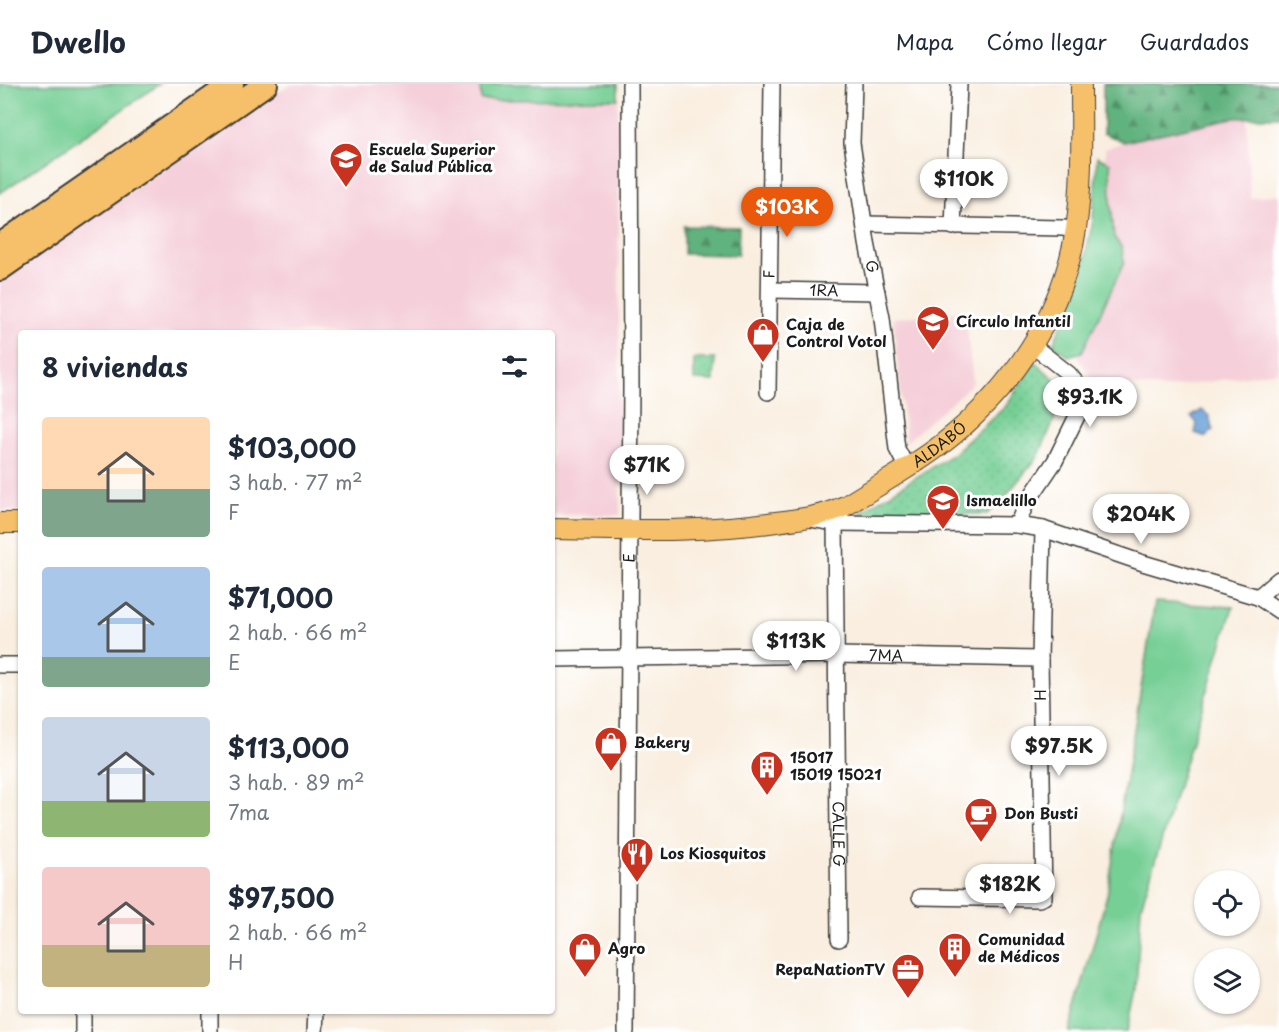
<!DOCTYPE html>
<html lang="es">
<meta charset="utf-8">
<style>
:root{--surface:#fff;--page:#f2f2f3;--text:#1f2937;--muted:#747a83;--line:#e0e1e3;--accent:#ea580c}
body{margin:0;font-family:"Playpen Sans",sans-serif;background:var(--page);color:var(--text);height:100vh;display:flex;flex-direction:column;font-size:22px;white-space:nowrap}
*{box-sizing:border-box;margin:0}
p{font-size:20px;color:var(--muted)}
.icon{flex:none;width:33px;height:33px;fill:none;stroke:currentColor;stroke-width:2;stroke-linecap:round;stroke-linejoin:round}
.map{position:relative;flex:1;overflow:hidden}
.drawer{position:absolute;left:18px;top:246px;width:537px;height:684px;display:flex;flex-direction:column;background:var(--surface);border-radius:6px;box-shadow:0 2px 4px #0004}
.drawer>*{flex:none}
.tools{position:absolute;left:1194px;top:786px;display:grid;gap:12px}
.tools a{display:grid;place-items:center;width:66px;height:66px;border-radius:50%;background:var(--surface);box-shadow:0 2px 4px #0004;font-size:30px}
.price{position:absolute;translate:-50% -51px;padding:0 14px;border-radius:21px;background:#fff;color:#222;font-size:20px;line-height:39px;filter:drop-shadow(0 2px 3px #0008)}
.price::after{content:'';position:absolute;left:50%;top:36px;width:18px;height:14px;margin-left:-9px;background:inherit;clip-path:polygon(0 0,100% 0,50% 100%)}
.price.current{background:var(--accent);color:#fff}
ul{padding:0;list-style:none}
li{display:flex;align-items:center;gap:18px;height:150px;padding:0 24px}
li span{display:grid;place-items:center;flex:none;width:168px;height:120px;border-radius:6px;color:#555}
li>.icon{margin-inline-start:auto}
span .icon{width:72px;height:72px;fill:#fffc;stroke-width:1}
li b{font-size:26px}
h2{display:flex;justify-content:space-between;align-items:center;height:72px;padding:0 24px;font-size:26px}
header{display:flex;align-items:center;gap:36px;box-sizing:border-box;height:84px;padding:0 30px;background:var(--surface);border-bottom:2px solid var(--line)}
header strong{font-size:28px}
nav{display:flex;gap:33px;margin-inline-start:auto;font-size:21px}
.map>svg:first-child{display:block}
.built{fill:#f5cfd9}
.green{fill:#76cf95;stroke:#497658;stroke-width:1.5}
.forest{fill:url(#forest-firs);stroke:#3e674d;stroke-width:1.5}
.park{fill:url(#park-dots);stroke:#497658;stroke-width:1.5}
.water{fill:#6aa2d9;stroke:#435f7a;stroke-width:1.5}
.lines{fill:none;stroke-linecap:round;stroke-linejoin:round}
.minor-casing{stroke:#3d3c39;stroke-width:18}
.major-casing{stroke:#3d3c39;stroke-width:22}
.highway-casing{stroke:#3d3c39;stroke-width:26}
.minor{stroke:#fff;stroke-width:15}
.major{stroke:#f6c06b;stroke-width:20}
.highway{stroke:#f6c06b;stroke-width:22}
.labels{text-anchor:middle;stroke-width:6;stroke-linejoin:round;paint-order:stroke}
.poi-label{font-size:15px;font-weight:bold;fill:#1c1c1c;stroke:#fff;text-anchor:start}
.street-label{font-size:15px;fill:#1c1c1c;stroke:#fff}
</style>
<header>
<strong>Dwello</strong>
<nav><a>Mapa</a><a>Cómo llegar</a><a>Guardados</a></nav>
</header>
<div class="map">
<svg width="1279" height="948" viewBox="0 0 1279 948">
<defs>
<pattern id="forest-firs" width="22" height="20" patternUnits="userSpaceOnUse" patternTransform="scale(1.5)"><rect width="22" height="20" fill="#60b27e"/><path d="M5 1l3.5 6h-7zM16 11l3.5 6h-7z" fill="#4e9066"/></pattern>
<pattern id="park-dots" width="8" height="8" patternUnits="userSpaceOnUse" patternTransform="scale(1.5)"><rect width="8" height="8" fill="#76cf95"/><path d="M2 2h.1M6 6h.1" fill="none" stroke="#66b180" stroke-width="1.8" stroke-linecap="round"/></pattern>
</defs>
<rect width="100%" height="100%" fill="#fff"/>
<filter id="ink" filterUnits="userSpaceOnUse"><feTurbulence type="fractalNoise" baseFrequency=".0167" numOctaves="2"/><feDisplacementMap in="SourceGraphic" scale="12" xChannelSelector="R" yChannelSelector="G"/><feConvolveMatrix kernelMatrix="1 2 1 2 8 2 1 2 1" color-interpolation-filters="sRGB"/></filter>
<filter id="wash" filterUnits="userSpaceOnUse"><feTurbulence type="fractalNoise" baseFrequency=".008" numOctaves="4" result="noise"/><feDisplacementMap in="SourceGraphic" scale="24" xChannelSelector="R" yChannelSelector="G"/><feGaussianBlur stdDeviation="1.35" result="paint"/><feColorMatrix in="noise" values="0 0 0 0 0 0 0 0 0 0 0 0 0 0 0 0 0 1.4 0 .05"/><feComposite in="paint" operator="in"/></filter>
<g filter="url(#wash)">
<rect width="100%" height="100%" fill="#f9eedf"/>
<g class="built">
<polygon points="291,0 618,0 620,431 552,431 552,249 21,249 21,427 0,427 0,193"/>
<polygon points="1232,34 1247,34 1250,114 1279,110 1279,287 1167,304 1095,300 1081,278 1075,261 1107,190 1105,65 1124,58"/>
<polygon points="965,227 973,299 906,358 893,234"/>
</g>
<g class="green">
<polygon points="0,0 160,0 0,109"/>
<polygon points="480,0 618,0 618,15 481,16"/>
<polygon points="1097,73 1110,79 1111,119 1114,153 1122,164 1124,179 1082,268 1068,272 1053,260 1079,200 1093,137"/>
<polygon points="1155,518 1233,523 1141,823 1136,906 1127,948 1069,948 1107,811"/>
</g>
<g class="forest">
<polygon points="1103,0 1279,0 1279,33 1232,34 1124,58 1103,49"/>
<polygon points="684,142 739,143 738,171 684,170"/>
</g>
<g class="park">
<polygon points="694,275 715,275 714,297 694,296"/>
<polygon points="1035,278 1067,306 1038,373 1003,415 987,430 859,429 953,370 1006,322"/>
</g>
<polygon class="water" points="1202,326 1209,332 1213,346 1206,353 1195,349 1197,339 1191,333"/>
</g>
<g filter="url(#ink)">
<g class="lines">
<defs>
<g id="minor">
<path id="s1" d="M854,0L852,59L867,159L882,234L897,365L907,384"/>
<polyline points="865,140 1063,144 1076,146"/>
<polyline points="953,143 959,0"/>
<path id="s2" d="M770,206L877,208"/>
<path id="s3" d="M768,308L772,0"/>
<path id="s4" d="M831,430L835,439L839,855"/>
<polyline points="811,435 835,439 1017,441 1043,445 1143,479 1258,513 1279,527"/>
<polyline points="1017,441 1026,420 1055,377 1078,330 1081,305 1069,290 1033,262"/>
<polyline points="1258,513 1279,495"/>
<path id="s5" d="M552,575L836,571L1040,575"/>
<polyline points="0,581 21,581"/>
<polyline points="920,813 1039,815 1044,813 1040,575 1043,445"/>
<polyline points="83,948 83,927"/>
<polyline points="210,948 210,927"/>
<polyline points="315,948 316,927"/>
<path id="s6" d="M626,948L631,303L630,0"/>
</g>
<g id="major">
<polyline points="0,439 21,439"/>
<path id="s7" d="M552,445C627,446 701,449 776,438C800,435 824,432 847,421C878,401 913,383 942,360C1010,307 1063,231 1076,145C1083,97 1081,48 1081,0"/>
</g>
<g id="highway">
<polyline points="0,161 232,0"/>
<polyline points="0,185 266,0"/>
</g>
</defs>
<use href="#minor" class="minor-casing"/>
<use href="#major" class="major-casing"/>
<use href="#highway" class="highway-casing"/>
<use href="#minor" class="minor"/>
<use href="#major" class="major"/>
<use href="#highway" class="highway"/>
</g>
</g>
<defs>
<symbol id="university-pin" viewBox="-11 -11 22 30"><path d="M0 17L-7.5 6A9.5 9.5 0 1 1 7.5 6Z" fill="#c8321e" stroke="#fff"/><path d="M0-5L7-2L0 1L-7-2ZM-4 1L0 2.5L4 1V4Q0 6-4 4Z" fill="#fff"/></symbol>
<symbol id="school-pin" viewBox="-11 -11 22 30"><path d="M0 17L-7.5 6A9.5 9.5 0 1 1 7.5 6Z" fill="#c8321e" stroke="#fff"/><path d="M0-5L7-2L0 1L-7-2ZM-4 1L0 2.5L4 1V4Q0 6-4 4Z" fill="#fff"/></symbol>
<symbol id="shop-pin" viewBox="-11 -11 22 30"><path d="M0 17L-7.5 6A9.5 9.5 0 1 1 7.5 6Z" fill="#c8321e" stroke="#fff"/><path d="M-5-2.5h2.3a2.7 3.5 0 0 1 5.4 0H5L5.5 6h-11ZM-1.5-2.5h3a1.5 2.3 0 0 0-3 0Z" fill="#fff"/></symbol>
<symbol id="building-pin" viewBox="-11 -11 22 30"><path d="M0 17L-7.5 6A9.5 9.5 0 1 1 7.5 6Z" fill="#c8321e" stroke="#fff"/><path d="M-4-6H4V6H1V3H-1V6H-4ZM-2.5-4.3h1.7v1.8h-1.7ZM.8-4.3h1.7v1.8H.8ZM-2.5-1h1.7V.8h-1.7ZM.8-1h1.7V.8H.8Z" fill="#fff"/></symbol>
<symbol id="cafe-pin" viewBox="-11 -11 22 30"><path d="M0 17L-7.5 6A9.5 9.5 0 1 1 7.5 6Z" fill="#c8321e" stroke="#fff"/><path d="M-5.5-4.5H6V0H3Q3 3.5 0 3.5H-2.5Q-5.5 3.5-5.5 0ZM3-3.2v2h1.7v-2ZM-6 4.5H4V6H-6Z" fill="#fff"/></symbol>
<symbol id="restaurant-pin" viewBox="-11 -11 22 30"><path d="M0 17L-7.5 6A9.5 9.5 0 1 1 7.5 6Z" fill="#c8321e" stroke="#fff"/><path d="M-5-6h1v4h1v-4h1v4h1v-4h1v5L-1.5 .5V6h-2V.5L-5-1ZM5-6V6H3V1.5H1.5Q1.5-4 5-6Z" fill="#fff"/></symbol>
<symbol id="office-pin" viewBox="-11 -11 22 30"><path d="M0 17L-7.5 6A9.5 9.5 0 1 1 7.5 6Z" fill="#c8321e" stroke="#fff"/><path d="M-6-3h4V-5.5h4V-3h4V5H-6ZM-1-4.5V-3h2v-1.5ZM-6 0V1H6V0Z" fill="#fff"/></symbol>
</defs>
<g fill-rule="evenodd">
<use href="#university-pin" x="327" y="56" width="38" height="52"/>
<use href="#school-pin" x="914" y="219" width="38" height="52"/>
<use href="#shop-pin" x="744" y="231" width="38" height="52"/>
<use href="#school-pin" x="924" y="398" width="38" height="52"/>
<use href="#shop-pin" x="592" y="640" width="38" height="52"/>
<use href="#building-pin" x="748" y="664" width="38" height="52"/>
<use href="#cafe-pin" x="962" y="711" width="38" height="52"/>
<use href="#restaurant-pin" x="618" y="751" width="38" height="52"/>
<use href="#shop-pin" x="566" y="846" width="38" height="52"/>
<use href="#building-pin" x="936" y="846" width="38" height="52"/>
<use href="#office-pin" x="889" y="867" width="38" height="52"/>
</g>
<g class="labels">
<g class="poi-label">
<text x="369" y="71">Escuela Superior<tspan x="369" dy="17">de Salud Pública</tspan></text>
<text x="956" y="243">Círculo Infantil</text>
<text x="786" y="246">Caja de<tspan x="786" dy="17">Control Votol</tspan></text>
<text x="966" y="422">Ismaelillo</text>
<text x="634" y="664">Bakery</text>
<text x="790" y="679">15017<tspan x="790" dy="17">15019 15021</tspan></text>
<text x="1004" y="735">Don Busti</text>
<text x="660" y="775">Los Kiosquitos</text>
<text x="978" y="861">Comunidad<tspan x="978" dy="17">de Médicos</tspan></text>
<text x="608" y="870">Agro</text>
<text x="885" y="891" text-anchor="end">RepaNationTV</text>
</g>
<g class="street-label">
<text dy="5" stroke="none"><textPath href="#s1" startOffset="184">G</textPath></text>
<text dy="5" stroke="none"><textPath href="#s3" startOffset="118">F</textPath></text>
<text dy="5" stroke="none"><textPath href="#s2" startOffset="54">1RA</textPath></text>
<text dy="5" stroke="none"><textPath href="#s7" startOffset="408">ALDABÓ</textPath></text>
<text dy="5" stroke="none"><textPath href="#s6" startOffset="474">E</textPath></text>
<text dy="5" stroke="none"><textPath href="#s5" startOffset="334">7MA</textPath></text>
<text transform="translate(1041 611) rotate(-91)" y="5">H</text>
<text dy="5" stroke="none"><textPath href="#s4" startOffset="321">CALLE G</textPath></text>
</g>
</g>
</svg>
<div class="tools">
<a><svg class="icon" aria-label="locate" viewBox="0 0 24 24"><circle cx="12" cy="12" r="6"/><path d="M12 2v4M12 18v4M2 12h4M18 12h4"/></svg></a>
<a><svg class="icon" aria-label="layers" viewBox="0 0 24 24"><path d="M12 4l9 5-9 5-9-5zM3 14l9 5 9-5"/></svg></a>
</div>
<b class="price" style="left:964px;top:126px">$110K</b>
<b class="price current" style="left:787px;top:154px">$103K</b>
<b class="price" style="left:1090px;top:344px">$93.1K</b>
<b class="price" style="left:647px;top:412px">$71K</b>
<b class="price" style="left:1141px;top:461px">$204K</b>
<b class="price" style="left:796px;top:588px">$113K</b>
<b class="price" style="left:1059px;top:693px">$97.5K</b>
<b class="price" style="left:1010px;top:831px">$182K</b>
<section class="drawer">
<h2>8 viviendas<svg class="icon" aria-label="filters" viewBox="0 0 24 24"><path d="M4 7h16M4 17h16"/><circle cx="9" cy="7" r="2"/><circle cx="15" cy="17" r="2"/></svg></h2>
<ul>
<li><span style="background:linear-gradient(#ffd9b3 60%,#7fa58c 0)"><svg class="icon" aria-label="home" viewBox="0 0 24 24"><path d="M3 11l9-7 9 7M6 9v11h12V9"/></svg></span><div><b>$103,000</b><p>3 hab. · 77 m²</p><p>F</p></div></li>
<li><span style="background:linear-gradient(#a9c7e8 75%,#7fa58c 0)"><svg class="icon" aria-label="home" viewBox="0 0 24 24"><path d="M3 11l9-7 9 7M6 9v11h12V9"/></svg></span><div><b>$71,000</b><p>2 hab. · 66 m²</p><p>E</p></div></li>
<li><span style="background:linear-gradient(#c9d6e8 70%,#8fb573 0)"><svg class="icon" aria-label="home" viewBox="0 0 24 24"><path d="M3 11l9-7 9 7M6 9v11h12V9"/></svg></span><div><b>$113,000</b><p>3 hab. · 89 m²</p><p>7ma</p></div></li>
<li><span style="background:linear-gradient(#f6c9c9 65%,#c2b280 0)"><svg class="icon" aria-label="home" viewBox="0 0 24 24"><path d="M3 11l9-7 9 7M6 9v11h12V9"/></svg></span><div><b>$97,500</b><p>2 hab. · 66 m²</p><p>H</p></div></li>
</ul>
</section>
</div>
